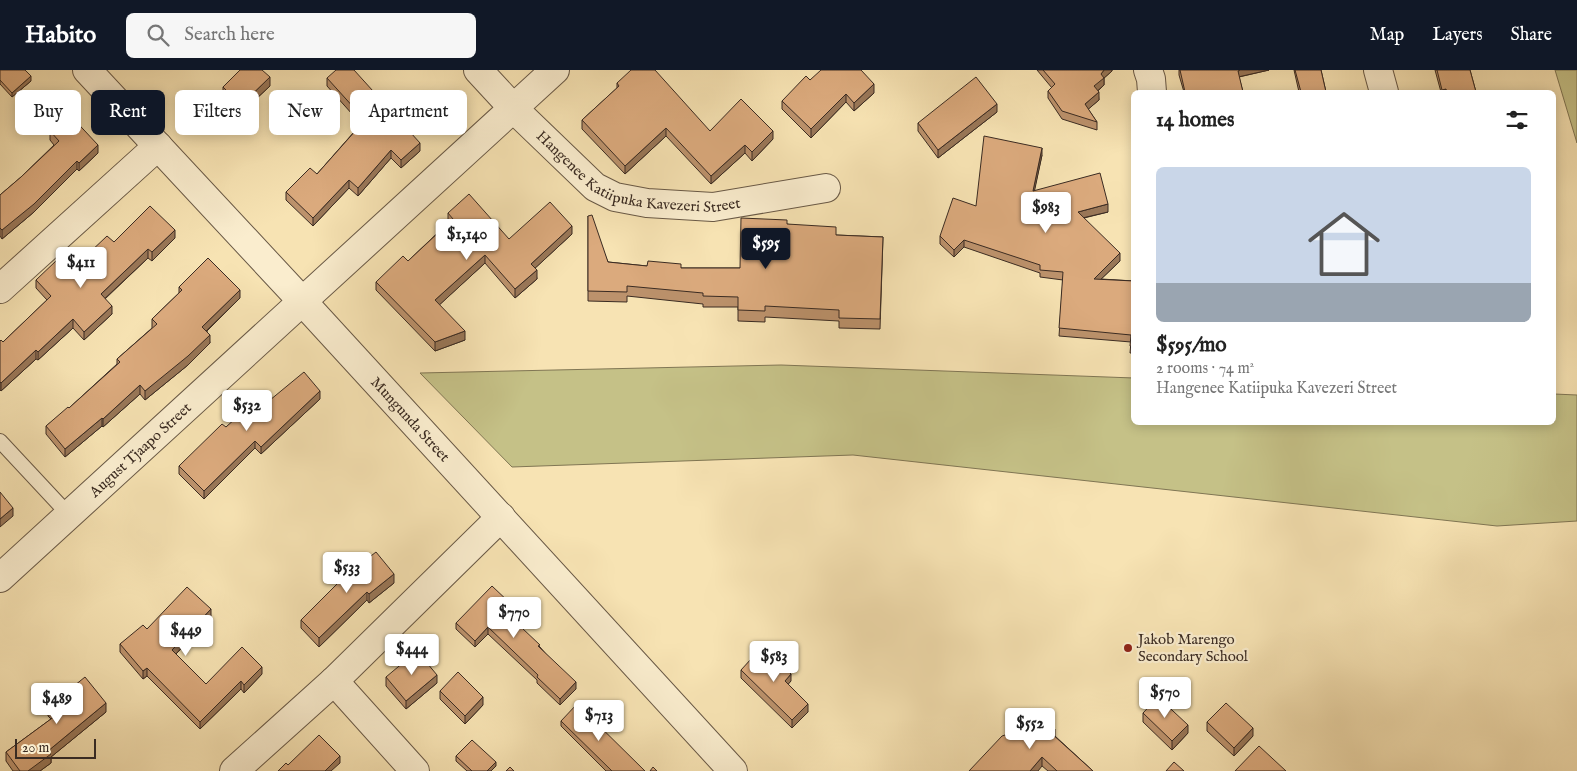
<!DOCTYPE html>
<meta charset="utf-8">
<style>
:root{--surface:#fff;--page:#f6f6f6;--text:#222;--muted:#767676;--accent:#111827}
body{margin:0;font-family:"IM FELL English",serif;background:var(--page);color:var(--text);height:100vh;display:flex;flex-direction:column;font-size:19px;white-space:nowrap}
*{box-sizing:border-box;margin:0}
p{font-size:16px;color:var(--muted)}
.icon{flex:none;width:28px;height:28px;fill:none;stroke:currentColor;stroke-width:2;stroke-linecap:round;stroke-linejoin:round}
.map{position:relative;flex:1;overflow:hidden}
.details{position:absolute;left:1131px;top:20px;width:425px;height:335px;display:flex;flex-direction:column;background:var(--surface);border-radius:8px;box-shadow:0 2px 12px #0003}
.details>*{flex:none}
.hud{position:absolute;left:15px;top:20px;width:475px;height:45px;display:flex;gap:10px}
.scale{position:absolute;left:15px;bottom:12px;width:81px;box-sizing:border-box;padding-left:5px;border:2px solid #3a2b22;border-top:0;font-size:14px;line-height:18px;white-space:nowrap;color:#3a2b22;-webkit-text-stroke:4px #faedce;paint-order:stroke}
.price{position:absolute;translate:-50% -42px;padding:0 11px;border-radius:5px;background:#fff;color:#222;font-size:16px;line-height:32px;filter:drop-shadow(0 1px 2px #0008)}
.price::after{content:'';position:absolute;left:50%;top:30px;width:15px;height:11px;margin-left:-8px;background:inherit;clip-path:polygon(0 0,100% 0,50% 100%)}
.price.current{background:var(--accent);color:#fff}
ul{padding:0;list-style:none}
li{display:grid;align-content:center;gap:10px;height:265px;padding:0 25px}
li span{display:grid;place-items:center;height:155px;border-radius:8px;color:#555}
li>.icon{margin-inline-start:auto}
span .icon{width:90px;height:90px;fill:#fffc;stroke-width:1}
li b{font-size:21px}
h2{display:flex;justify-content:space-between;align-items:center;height:60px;padding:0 25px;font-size:21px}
.pill{padding:0 18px;border-radius:8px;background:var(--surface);box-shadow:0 2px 12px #0003;font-size:18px;line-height:45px}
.pill.current{background:var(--accent);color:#fff}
header{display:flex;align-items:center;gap:30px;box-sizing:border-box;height:70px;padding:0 25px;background:var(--accent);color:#fff}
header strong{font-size:24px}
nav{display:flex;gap:28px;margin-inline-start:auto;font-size:18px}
.search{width:350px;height:45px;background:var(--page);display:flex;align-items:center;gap:12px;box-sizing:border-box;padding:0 18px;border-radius:8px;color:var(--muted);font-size:19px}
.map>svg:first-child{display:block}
.green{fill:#c5c187;stroke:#807654}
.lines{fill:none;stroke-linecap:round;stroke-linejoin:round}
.service-casing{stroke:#695946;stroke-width:16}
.minor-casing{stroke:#695946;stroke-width:30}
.tertiary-casing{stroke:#695946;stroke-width:30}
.service{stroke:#faedce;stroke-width:14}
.minor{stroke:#faedce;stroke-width:28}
.tertiary{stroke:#faedce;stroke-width:28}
.wall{fill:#bc926c;stroke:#3a2b22}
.shaded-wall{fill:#997758;stroke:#3a2b22}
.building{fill:#dbaa7d;stroke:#3a2b22}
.poi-dot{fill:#8f2418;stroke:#faedce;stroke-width:2}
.labels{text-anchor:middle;stroke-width:4.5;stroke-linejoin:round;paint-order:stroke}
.street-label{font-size:15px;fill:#3a2b22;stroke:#faedce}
.poi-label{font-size:15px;fill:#3a2b22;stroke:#faedce;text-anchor:start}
</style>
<header>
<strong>Habito</strong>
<div class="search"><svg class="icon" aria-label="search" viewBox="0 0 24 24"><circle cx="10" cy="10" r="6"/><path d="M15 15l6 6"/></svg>Search here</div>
<nav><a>Map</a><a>Layers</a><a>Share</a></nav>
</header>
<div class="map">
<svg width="1577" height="701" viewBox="0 0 1577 701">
<rect width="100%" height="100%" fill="#f7e3b3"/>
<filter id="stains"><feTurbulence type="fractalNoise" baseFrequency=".004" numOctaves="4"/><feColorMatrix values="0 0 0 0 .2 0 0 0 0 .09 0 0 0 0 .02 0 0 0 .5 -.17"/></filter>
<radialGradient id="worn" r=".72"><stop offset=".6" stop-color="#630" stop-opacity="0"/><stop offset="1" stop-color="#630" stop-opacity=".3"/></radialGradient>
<g class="green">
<polygon points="1555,0 1577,0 1577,73"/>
<polygon points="781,295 1134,308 1134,352 1554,352 1554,324 1577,325 1577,451 1497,456 853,385 512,397 420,303"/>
</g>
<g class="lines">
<defs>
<polyline id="service" points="0,371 69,445"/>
<g id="minor">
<path id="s1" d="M478,0L514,39L595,117L615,127L647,133L713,137L826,118"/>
<polyline points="1148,0 1151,9 1152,22"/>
<polyline points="1378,0 1384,22"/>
<polyline points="0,219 158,76"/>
<path id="s2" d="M0,508L555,0"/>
<polyline points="334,611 415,701"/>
<polyline points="234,701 334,611 501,447"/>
</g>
<g id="tertiary">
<path id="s3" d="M87,0L303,232L733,701"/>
</g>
</defs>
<use href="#service" class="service-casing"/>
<use href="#minor" class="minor-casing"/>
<use href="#tertiary" class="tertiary-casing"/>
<use href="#service" class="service"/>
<use href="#minor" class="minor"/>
<use href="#tertiary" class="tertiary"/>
</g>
<g class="wall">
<polygon points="0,0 31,11 12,27 0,14"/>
<polygon points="1037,0 1112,0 1112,1 1104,8 1104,15 1098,21 1099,30 1088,39 1097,52 1097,60 1062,49 1048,28 1048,21 1052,18"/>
<polygon points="1179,0 1269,0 1239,7 1243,22 1184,22 1179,5"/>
<polygon points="1294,0 1321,0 1326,22 1299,22"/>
<polygon points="1435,0 1470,0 1476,22 1441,22"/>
<polygon points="327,8 420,81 401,98 391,88 358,126 349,118 313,156 286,130 286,122 317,104 361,54 327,16"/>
<polygon points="810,10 874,23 854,41 846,32 811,68 782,39 782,31"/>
<polygon points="617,13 710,61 773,69 752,91 745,83 711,114 666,66 625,104 582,59 582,50 617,18"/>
<polygon points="270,16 241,43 223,26 223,17"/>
<polygon points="997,42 938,88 918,61 918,53"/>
<polygon points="50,61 98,83 79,101 77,99 34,142 2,169 0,166 0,125 21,107 54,75 50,70"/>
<polygon points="1042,85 1034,121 1108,142 1084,148 1120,191 1101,209 1134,211 1134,283 1130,283 1131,272 1059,266 1063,210 1040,207 1040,203 964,177 954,187 940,174 940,166 976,136"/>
<polygon points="448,143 509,169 572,164 535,198 537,209 515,228 485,193 439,235 465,270 435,281 376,220 376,212 408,191 449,152 448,152"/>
<polygon points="588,146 608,192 647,196 681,198 740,198 787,154 836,165 883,167 880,259 839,258 839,251 765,247 765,252 738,251 738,237 703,237 703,234 627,226 627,232 588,231"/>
<polygon points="175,168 152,191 148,188 105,229 112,244 84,270 73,258 38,290 36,289 1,321 0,320 0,271 3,272 47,230 36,218 36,210 69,202 114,172"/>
<polygon points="179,217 240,228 207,261 210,273 188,295 145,330 140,324 103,357 102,356 65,387 46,364 46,356 69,338 117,294 117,289 152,258 152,249 179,223"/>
<polygon points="320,329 261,384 255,378 204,429 179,404 179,396 226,357 264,335"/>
<polygon points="344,507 394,513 369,533 367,530 319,577 301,558 301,550"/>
<polygon points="511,540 507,544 540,577 576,619 560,635 537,613 537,610 488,564 475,577 456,559 456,553"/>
<polygon points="211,547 176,584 206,614 262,604 244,623 241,619 200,659 147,606 143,609 120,582 120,574 147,559"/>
<polygon points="741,600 791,611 788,614 808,642 792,658 741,608"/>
<polygon points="386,607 437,613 406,639 386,616"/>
<polygon points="440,621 483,635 465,654 440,629"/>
<polygon points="48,637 106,642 51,687 51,693 40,701 13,701 6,691 6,682 51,649 48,646"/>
<polygon points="1143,643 1188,663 1172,680 1143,652"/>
<polygon points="561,651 645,701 606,701 561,656"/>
<polygon points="1207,652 1253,666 1234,686 1207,661"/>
<polygon points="1055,666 1093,701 1048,701 1009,668"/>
<polygon points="456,686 496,696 491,701 467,701 456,691"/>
</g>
<g class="shaded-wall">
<polygon points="1104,0 1112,0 1112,1 1103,9 1104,8 1104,15 1094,24 1094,16 1101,4"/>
<polygon points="1240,0 1269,0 1238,7 1238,1"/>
<polygon points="31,6 31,11 12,27 12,23"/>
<polygon points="270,7 270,16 241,43 241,35"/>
<polygon points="874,14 874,23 854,41 854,33"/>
<polygon points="1446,19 1446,22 1442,22 1442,20"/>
<polygon points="1099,22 1099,30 1085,42 1085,34"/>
<polygon points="846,24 846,32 811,68 811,59"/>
<polygon points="997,34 997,42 938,88 938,80"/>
<polygon points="666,58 666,66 625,104 625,96"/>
<polygon points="773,61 773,69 752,91 752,82"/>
<polygon points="420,73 420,81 401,98 401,90"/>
<polygon points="98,75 98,83 79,101 79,93"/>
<polygon points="745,75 745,83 711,114 711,106"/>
<polygon points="1042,78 1042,85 1033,128 1033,121"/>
<polygon points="391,80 391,88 358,126 358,118"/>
<polygon points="77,91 77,99 34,142 2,169 2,160"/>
<polygon points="349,110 349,118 313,156 313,148"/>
<polygon points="1108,134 1108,142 1078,149 1078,142"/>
<polygon points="572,156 572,164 531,202 531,194"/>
<polygon points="175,160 175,168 152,191 152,182"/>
<polygon points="964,170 964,177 954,187 954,180"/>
<polygon points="148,179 148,188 101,232 101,224"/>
<polygon points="1120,183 1120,191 1094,216 1094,209"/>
<polygon points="485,185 485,193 435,239 435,230"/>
<polygon points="537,200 537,209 515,228 515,219"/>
<polygon points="240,220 240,228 202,265 202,257"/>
<polygon points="112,236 112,244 84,270 84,262"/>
<polygon points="73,249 73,258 38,290 38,282"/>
<polygon points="465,261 465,270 435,281 435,272"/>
<polygon points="210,265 210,273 188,295 145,330 145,321"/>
<polygon points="36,280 36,289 1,321 1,313"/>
<polygon points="140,315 140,324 103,357 103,349"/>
<polygon points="320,321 320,329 261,384 261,377"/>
<polygon points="102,348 102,356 65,387 65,379"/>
<polygon points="255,371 255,378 204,429 204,421"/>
<polygon points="13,438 13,446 0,457 0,449"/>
<polygon points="394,504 394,513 369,533 369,524"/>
<polygon points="367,522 367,530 319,577 319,568"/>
<polygon points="511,534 511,540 504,547 504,541"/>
<polygon points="211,539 211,547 172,588 172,580"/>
<polygon points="488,557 488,564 475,577 475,571"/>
<polygon points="262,597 262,604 244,623 244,615"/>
<polygon points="147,598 147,606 143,609 143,601"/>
<polygon points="791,604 791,611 785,618 785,611"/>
<polygon points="437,605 437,613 406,639 406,631"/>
<polygon points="241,611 241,619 200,659 200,652"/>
<polygon points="576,612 576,619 560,635 560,629"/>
<polygon points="483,627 483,635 465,654 465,646"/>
<polygon points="106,633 106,642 51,687 51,693 40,701 28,701 48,681"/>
<polygon points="808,634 808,642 792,658 792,650"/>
<polygon points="1188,655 1188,663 1172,680 1172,671"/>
<polygon points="1253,658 1253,666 1234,686 1234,678"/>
<polygon points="1055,659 1055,668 1051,663"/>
<polygon points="340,686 340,693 331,701 325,701"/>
<polygon points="1042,687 1042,696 1038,701 1030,701"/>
<polygon points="496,692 496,696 491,701 487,701"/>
</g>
<g class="building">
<polygon points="0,0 25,0 31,6 12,23 0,10"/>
<polygon points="240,0 262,0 270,7 241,35 223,17"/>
<polygon points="336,0 354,0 420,73 401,90 391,80 358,118 349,110 313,148 286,122 310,98 317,104 365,50 327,8"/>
<polygon points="631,0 655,0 710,61 741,29 773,61 752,82 745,75 711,106 666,58 625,96 582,50 619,16 617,13"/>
<polygon points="821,0 861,0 874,14 854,33 846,24 811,59 782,31 806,6 810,10"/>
<polygon points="1043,0 1104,0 1101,4 1104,8 1094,16 1099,22 1085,34 1097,52 1062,41 1048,21 1055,14"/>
<polygon points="1180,0 1240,0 1238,1 1243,22 1185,22"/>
<polygon points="1295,0 1321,0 1326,22 1301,22"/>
<polygon points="1437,0 1470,0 1476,22 1447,22 1446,19 1442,20"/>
<polygon points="976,7 997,34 938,80 918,53"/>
<polygon points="69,44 98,75 79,93 77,91 34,134 2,160 0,158 0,125 21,107 59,71 50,61"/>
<polygon points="984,66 1042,78 1033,121 1100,103 1108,134 1078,142 1120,183 1094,209 1134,211 1134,276 1130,276 1131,265 1059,258 1063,202 1040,200 1040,195 964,170 954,180 940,166 953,128 976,136"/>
<polygon points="469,124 509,169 550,132 572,156 531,194 537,200 515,219 485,185 435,230 465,261 435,272 376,212 403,186 408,191 453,149 448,143"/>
<polygon points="150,136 175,160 152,182 148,179 101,224 112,236 84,262 73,249 38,282 36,280 1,313 0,312 0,271 1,270 3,272 51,226 36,210 58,189 69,202 107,166 114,172"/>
<polygon points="592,145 608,192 647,196 648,191 681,194 681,198 740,198 741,148 787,150 787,154 836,157 836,165 883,167 880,249 839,248 839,240 765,236 765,241 738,240 738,227 703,226 703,223 627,216 627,222 588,221 588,146"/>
<polygon points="208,188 240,220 202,257 210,265 188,286 145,321 140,315 103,349 102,348 65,379 46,356 68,337 69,338 120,292 117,289 157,254 152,249 182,220 179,217"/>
<polygon points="304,302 320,321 261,377 255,371 204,421 179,396 222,354 226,357 258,328 264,335"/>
<polygon points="0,422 13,438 0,449"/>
<polygon points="376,482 394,504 369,524 367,522 319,568 301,550 344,507"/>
<polygon points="492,516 511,534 504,541 540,575 538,576 576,612 560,629 537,607 538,605 488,557 475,571 456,553"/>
<polygon points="187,517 211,539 172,580 206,614 242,577 262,597 244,615 241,611 200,652 147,598 143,601 120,574 143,555 147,559"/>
<polygon points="762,577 791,604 785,611 808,634 792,650 741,600"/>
<polygon points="417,581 437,605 406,631 386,607"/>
<polygon points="458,602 483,627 465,646 440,621"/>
<polygon points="85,607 106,633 48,681 51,684 28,701 20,701 6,682 55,646 48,637"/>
<polygon points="1158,627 1188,655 1172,671 1143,643"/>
<polygon points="1226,633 1253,658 1234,678 1207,652"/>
<polygon points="577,634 645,701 612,701 561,651"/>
<polygon points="1033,640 1055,659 1051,663 1093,701 1057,701 1042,687 1030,701 969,701 1002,666 1005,665 1009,668"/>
<polygon points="319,665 340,686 325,701 278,701 286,693 288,695"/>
<polygon points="472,670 496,692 487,701 472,701 456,686"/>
<polygon points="1259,676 1286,701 1235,701"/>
<polygon points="1174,692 1184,701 1166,701"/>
<polygon points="510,697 514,701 506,701"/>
<polygon points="653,697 657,701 650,701"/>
</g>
<circle class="poi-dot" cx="1128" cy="578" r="5"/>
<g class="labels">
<g class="street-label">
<text dy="5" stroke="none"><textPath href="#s1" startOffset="201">Hangenee Katiipuka Kavezeri Street</textPath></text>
<text dy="5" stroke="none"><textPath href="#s3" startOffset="476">Mungunda Street</textPath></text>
<text dy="5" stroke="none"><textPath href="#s2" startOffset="190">August Tjaapo Street</textPath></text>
</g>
<g class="poi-label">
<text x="1138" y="574">Jakob Marengo<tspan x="1138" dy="17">Secondary School</tspan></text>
</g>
</g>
<rect width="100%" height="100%" filter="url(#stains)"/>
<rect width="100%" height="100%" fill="url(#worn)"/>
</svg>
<div class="scale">20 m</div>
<b class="price" style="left:1046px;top:164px">$983</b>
<b class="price" style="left:467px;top:191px">$1,140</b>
<b class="price current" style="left:766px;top:200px">$595</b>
<b class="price" style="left:81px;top:219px">$411</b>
<b class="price" style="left:247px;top:362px">$532</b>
<b class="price" style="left:347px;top:524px">$533</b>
<b class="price" style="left:514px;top:569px">$770</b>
<b class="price" style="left:186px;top:587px">$449</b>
<b class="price" style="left:412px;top:606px">$444</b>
<b class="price" style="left:774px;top:613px">$583</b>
<b class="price" style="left:1165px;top:649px">$570</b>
<b class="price" style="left:57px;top:655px">$489</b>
<b class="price" style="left:599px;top:672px">$713</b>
<b class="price" style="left:1030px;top:680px">$552</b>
<div class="hud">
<a class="pill">Buy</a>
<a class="pill current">Rent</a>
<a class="pill">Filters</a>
<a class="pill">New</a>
<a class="pill">Apartment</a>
</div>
<section class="details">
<h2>14 homes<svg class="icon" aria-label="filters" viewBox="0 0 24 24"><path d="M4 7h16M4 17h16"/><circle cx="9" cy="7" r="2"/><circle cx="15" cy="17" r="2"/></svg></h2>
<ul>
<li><span style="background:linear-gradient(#c9d6e8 75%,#9aa5b1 0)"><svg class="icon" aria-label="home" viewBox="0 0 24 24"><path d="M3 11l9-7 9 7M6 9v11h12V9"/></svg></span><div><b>$595/mo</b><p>2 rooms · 74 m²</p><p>Hangenee Katiipuka Kavezeri Street</p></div></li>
</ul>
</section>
</div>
